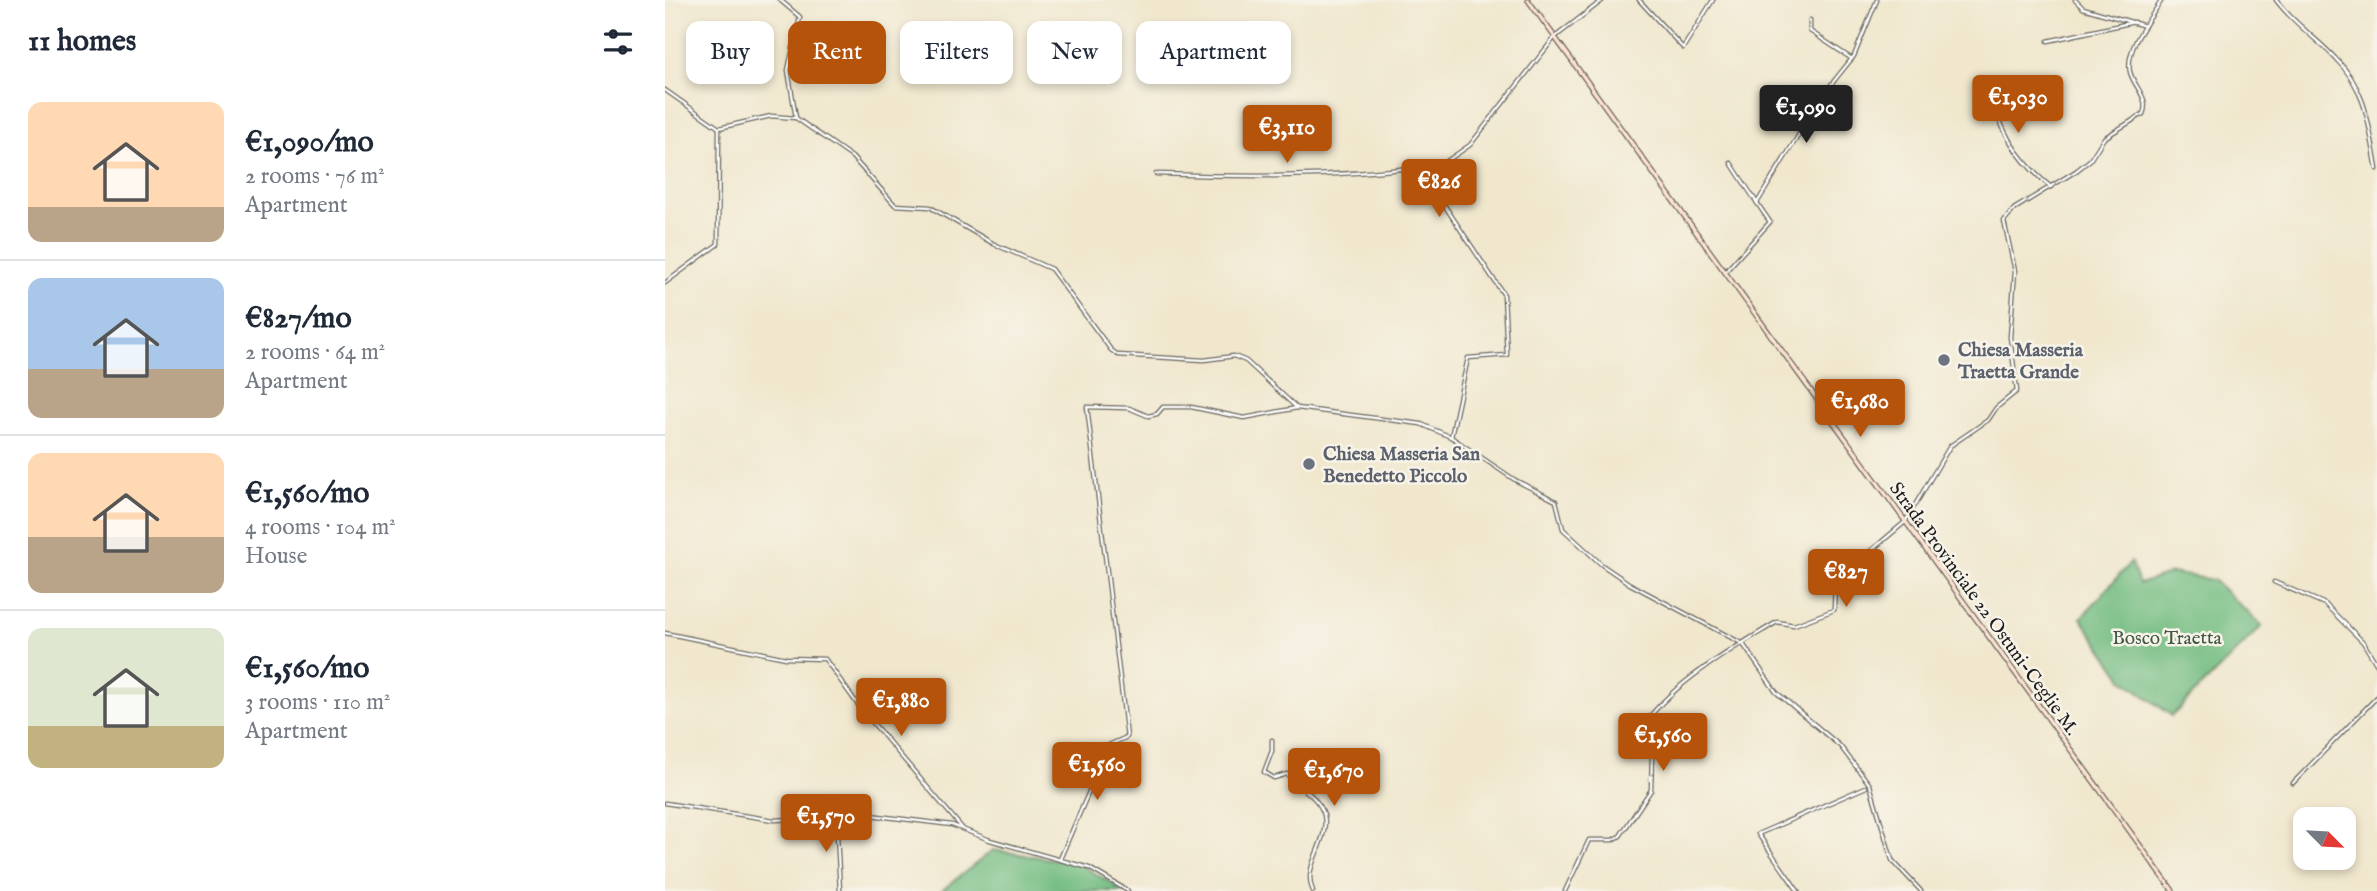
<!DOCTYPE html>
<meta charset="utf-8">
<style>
:root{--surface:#fff;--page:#f2f2f3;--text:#1f2937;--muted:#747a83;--line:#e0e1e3;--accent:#b45309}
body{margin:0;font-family:"IM FELL English",serif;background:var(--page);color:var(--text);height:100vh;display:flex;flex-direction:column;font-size:26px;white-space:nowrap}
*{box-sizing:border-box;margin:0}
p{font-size:23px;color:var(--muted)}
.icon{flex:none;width:38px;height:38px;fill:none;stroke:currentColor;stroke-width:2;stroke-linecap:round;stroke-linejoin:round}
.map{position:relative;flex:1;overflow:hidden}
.side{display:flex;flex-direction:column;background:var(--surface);width:665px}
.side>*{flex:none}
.hud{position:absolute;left:21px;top:21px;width:665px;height:63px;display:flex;gap:14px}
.needle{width:46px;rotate:114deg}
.controls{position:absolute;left:1628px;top:807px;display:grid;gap:14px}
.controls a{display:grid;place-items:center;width:63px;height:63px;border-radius:14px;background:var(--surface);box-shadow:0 4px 10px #0003;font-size:35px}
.price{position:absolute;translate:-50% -60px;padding:0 16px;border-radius:7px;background:var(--accent);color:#fff;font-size:23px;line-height:46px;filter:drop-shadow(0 2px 4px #0008)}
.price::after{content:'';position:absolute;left:50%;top:42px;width:21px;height:16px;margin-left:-10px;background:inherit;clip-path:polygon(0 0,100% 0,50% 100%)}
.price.on{background:#222;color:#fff}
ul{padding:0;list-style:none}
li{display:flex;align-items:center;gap:21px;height:175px;padding:0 28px}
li+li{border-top:2px solid var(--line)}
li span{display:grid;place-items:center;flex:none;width:196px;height:140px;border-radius:14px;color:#555}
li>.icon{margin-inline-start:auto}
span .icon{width:84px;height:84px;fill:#fffc;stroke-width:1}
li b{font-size:30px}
h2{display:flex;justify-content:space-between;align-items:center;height:84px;padding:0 28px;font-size:30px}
.chip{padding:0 24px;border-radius:14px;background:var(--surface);box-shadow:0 4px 10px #0003;font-size:24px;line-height:63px}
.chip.on{background:var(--accent);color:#fff}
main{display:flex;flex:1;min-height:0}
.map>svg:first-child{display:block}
.forest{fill:#72bc81;stroke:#476c4e;stroke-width:2}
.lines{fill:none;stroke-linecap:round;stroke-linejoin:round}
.street-casing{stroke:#66635a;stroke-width:5}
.secondary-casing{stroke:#66635a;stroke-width:6}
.street{stroke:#fff;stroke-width:2.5}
.secondary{stroke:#fee3d2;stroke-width:3.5}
.worship-dot{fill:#6b7280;stroke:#f7f3e8;stroke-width:2.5}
.labels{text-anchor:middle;stroke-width:5;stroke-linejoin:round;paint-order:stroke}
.worship-label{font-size:19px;font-weight:bold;fill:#5b616d;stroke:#f7f3e8;text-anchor:start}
.street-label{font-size:19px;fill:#1c1c1c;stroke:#f7f3e8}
.park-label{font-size:19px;fill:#3e5642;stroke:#f7f3e8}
</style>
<main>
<section class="side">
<h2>11 homes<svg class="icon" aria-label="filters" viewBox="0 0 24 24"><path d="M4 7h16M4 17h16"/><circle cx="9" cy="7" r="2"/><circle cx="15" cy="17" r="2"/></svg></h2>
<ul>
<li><span style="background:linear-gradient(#ffd9b3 75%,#b9a48a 0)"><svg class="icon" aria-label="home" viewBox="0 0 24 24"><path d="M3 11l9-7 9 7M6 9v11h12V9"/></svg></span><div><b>€1,090/mo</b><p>2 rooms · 76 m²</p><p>Apartment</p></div></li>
<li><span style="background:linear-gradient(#a9c7e8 65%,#b9a48a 0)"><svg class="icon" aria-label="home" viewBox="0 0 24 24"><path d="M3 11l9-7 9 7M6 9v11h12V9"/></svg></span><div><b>€827/mo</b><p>2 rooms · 64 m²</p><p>Apartment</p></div></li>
<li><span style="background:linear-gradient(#ffd9b3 60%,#b9a48a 0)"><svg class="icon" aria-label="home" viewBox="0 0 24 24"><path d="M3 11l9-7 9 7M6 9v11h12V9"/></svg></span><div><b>€1,560/mo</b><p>4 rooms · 104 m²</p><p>House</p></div></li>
<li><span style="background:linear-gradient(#dfe7d0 70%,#c2b280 0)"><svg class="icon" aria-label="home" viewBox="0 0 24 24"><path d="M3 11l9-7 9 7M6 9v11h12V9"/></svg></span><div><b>€1,560/mo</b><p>3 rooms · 110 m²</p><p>Apartment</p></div></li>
</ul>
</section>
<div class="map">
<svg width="1712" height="891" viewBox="0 0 1712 891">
<rect width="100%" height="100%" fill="#f7f3e8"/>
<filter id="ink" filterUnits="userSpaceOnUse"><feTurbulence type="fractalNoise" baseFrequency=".0143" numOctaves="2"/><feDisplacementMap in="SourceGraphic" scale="14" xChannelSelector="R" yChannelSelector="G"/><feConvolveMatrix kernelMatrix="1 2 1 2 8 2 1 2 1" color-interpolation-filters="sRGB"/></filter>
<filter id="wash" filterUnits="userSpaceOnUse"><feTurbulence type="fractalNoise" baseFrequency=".00686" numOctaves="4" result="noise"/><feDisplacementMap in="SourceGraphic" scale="28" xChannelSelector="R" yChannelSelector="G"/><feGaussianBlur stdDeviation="1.57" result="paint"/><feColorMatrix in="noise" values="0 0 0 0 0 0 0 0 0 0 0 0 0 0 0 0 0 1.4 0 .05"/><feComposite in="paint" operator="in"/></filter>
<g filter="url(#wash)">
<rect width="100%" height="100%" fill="#f0e7cd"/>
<g class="forest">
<polygon points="1466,562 1474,584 1507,573 1548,580 1597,626 1507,716 1459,680 1416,618"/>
<polygon points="328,850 412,863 460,891 276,891"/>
</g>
</g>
<g filter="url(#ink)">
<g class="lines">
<defs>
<g id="street">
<polyline points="115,0 135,17 123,70 131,118"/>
<polyline points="974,0 1018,48 1048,0"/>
<polyline points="1410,0 1418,8 1480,26"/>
<path d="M1611,0C1627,22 1651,38 1670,58C1702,89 1704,127 1712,169"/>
<polyline points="1145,20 1145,31 1187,59"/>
<polyline points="1383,41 1469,22"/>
<path d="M1324,81C1332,127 1350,158 1386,187"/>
<polyline points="0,90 54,128"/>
<polyline points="54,128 106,116 131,118 187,157 230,205 265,207 329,244 386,269 446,350 453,355 539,360 569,356 581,361 632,408 756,424 786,437 850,480 891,501 898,529 937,565 965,584 1078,644 1111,692 1175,746 1205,785 1227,860 1256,891"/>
<polyline points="1066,163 1092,203"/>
<path d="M491,174C580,177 666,178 754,167"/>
<polyline points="1060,272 1105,222 1092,203 1133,136 1144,112 1189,56 1212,0"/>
<polyline points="0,283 53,244 54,128"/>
<polyline points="786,437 803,358 842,355 839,295 754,167 779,163 805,145 890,37 938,0"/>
<polyline points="1609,582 1660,604 1698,642 1712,665"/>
<polyline points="0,633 121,658 160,659 196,709 298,829"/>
<path d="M607,740V751L599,772L609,778L622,774C633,786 655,798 659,815C665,842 636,866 648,891"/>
<polyline points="1628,783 1712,697"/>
<polyline points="0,803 109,820 205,815 287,825 325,840 424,868 463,891"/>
<polyline points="171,816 175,891"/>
<polyline points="395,859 444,745 462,737 422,407 464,408 483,416 492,414 498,407 526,407 579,418 632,408"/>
<path d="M900,891L924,840H948L955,836L986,790L987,756L975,731C1002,685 1068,649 1112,622L1129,625L1169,610L1170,581L1240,522L1285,446L1323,420L1331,408L1352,391L1345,337L1350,271L1339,221L1349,209L1411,171L1425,160L1439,138L1478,114C1485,98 1469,87 1465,72C1460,48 1485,19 1497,0"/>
<polyline points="1133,891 1093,834 1201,787"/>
</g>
<polyline id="secondary" points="863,0 1508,891"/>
</defs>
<use href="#street" class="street-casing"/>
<use href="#secondary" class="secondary-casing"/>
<use href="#street" class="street"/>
<use href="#secondary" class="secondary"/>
</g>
</g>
<g class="worship-dot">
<circle cx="1279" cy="360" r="7"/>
<circle cx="644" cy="464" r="7"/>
</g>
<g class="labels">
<g class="worship-label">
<text x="1293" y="356">Chiesa Masseria<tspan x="1293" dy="22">Traetta Grande</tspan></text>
<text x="658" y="460">Chiesa Masseria San<tspan x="658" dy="22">Benedetto Piccolo</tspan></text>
</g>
<g class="street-label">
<text transform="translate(1320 608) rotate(54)" y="7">Strada Provinciale 22 Ostuni-Ceglie M.</text>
</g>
<g class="park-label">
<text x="1502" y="644">Bosco Traetta</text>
</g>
</g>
</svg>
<div class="controls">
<a><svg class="needle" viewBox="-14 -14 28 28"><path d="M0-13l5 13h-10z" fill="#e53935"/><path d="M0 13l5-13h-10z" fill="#747a83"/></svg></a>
</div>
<b class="price" style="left:1353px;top:135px">€1,030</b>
<b class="price on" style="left:1141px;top:145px">€1,090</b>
<b class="price" style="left:622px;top:165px">€3,110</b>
<b class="price" style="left:774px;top:219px">€826</b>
<b class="price" style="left:1195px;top:439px">€1,680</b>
<b class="price" style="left:1181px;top:609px">€827</b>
<b class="price" style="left:236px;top:738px">€1,880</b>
<b class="price" style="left:998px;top:773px">€1,560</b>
<b class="price" style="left:432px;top:802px">€1,560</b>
<b class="price" style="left:669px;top:808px">€1,670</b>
<b class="price" style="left:161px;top:854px">€1,570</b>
<div class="hud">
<a class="chip">Buy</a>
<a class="chip on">Rent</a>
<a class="chip">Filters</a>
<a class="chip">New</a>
<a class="chip">Apartment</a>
</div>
</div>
</main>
